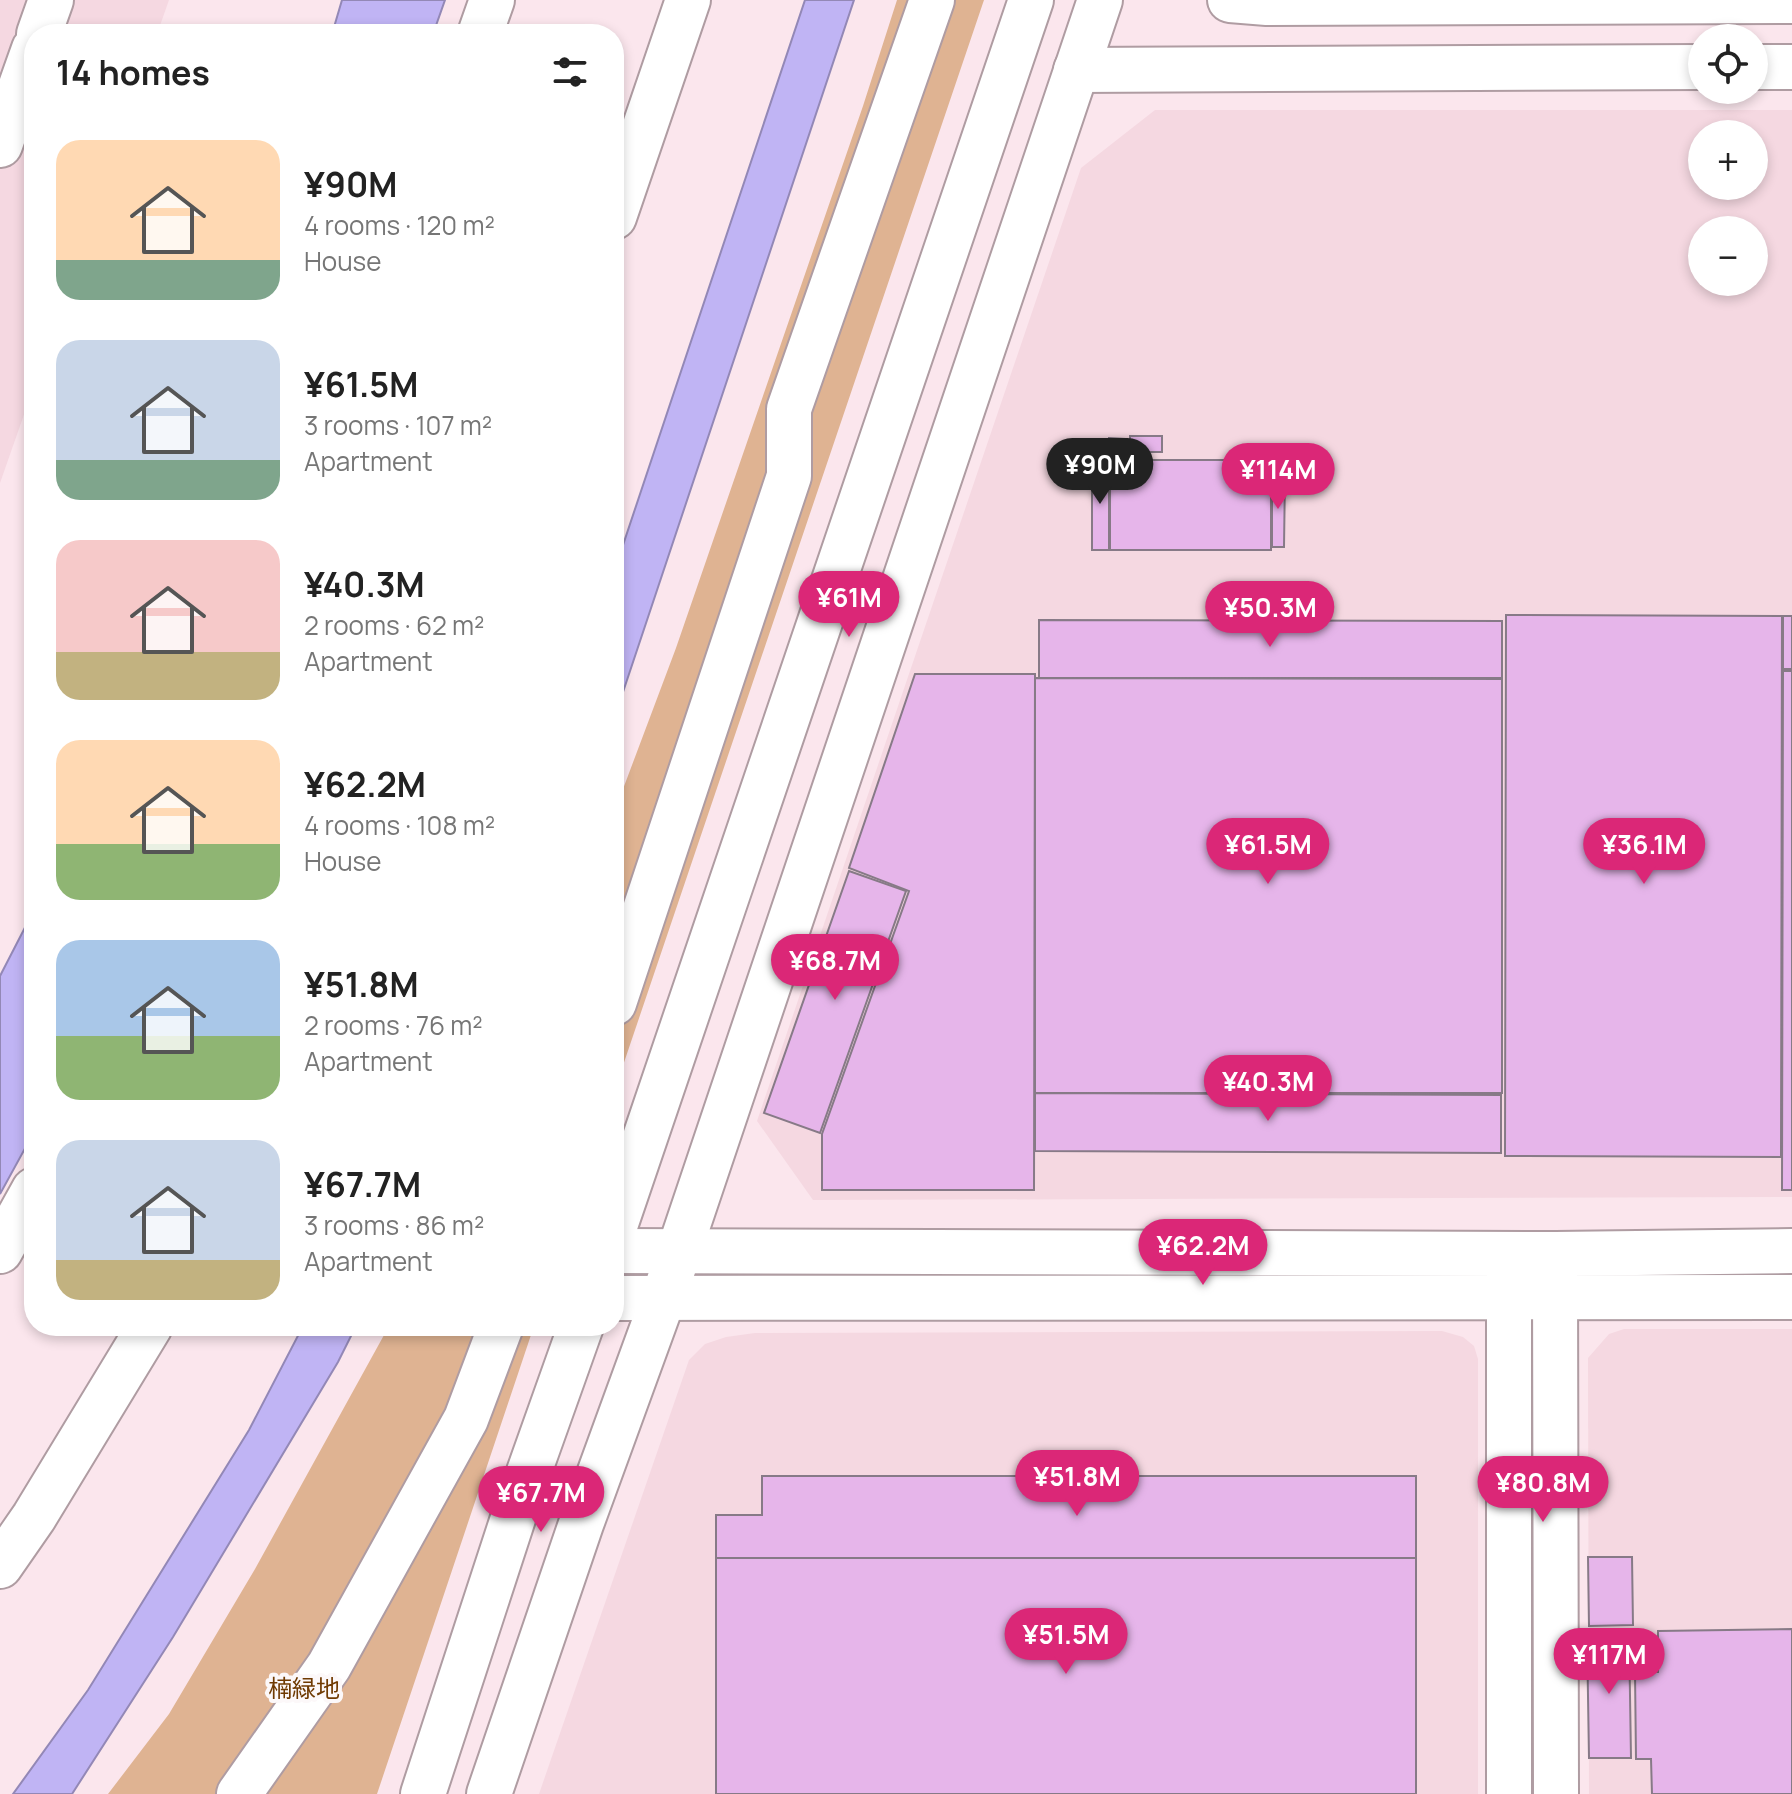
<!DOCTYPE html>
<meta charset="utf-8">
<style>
:root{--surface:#fff;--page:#f2f2f2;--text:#222;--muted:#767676;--accent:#db2777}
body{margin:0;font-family:Manrope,"Noto Sans JP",sans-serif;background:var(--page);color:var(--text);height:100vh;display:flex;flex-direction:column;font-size:30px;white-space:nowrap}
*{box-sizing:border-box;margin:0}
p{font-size:26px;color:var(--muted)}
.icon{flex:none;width:44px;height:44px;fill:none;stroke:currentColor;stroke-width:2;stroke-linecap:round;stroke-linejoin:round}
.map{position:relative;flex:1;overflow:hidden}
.details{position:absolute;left:24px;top:24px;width:600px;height:1312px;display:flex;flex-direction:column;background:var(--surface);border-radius:32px;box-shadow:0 4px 12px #0003}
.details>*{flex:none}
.fabs{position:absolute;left:1688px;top:24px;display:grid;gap:16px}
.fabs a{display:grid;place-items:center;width:80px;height:80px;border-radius:50%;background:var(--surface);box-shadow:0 4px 12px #0003;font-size:40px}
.price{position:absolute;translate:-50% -68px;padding:0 18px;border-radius:28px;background:var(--accent);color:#fff;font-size:26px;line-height:52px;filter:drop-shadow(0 2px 4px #0008)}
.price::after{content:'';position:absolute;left:50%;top:48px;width:24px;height:18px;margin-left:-12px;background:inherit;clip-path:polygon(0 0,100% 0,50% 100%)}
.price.on{background:#222;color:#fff}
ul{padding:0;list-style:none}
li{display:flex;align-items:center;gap:24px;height:200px;padding:0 32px}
li span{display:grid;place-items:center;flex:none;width:224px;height:160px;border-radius:24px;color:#555}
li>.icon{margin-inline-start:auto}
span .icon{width:96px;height:96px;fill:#fffc;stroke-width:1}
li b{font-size:34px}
h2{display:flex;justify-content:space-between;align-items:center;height:96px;padding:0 32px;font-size:34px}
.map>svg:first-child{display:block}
.built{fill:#f5d8e1;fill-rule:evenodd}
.green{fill:#dfb392}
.water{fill:#c0b4f4;stroke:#9388b6;stroke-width:2}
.building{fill:#e6b5ea;stroke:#877a87;stroke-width:2}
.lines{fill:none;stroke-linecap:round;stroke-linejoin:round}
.minor-casing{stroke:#af9ca2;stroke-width:48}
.minor{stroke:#fff;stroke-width:44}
.labels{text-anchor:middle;stroke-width:8;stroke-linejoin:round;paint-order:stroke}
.park-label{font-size:24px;fill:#6f3a02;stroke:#fcf8f9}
</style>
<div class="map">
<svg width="1792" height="1794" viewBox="0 0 1792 1794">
<rect width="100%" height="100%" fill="#fbe6ed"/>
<g class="built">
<polygon points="0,0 169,0 157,34 34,34 34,386 0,483"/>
<path d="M1155,110H1792V1197L813,1200L757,1121L1081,168ZM1702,134H1754V186H1702ZM1702,230H1754V282H1702Z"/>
<polygon points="1624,1329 1792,1329 1792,1794 1589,1794 1588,1358 1609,1334"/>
<polygon points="1442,1331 1463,1337 1474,1346 1478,1359 1478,1794 539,1794 689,1360 705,1344 726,1337 755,1333"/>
</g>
<g class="green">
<polygon points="897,0 984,0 614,1092 614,813 676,648 863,106"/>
<polygon points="389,1326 534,1326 377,1794 108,1794 169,1714 255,1569"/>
</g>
<g class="water">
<polygon points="342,0 445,0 433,34 332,34"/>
<polygon points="805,0 854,0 614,719 614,572"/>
<polygon points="34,910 34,1132 0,1194 0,976"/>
<polygon points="303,1326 356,1326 338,1362 173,1637 72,1794 13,1794 88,1690 249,1430"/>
</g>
<g class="building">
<rect x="1130" y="436" width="32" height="16"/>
<polygon points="1109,438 1125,439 1125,451 1109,451"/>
<rect x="1110" y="460" width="161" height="90"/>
<rect x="1092" y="461" width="17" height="89"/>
<polygon points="1272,475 1285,475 1284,547 1272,547"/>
<polygon points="1506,615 1782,616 1781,1157 1505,1156"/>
<rect x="1783" y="616" width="9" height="53"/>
<polygon points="1039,620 1502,621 1502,678 1039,678"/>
<polygon points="1783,671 1792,671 1792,1190 1782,1190"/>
<polygon points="915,674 1035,674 1034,1190 822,1190 822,1134 909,891 849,868"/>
<polygon points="1035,678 1502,679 1502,1093 1035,1093"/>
<polygon points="849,871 906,891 820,1133 764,1113"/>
<polygon points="1035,1093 1501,1095 1501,1153 1035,1151"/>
<polygon points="762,1476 1416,1476 1416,1558 716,1558 716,1515 762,1515"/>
<polygon points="1588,1557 1632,1557 1633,1625 1589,1626"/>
<rect x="716" y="1558" width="700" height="236"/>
<polygon points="1792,1629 1792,1794 1652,1794 1651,1759 1636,1759 1635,1672 1658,1672 1658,1631"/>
<polygon points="1629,1633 1631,1758 1589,1758 1587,1634"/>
</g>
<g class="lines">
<defs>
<g id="minor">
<polyline points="1230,0 1267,3 1792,1"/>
<polyline points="39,34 51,0"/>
<polyline points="480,34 492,0"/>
<polyline points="1754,67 1792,67"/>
<polyline points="1076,70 1702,67"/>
<polyline points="0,145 34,49"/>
<polyline points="614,217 688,0"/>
<polyline points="614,1003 789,476 789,409 932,0"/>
<polyline points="614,1229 1031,0"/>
<polyline points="0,1251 34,1190"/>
<polyline points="614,1251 1555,1254 1792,1251"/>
<polyline points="1509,1268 1509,1794"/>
<polyline points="1555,1269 1556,1794"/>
<polyline points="614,1298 1792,1297"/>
<polyline points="0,1566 34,1517 150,1326"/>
<polyline points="239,1794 329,1666 466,1419 501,1326"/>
<polyline points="423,1794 518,1503 581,1326"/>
<polyline points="489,1794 581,1524 663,1299 1100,0"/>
</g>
</defs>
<use href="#minor" class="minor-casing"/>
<use href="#minor" class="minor"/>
</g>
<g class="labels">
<g class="park-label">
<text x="304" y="1697">楠緑地</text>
</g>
</g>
</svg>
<div class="fabs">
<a><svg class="icon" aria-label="locate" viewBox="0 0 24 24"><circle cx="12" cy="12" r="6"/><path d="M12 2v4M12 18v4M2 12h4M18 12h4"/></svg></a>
<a>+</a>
<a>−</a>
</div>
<b class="price on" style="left:1100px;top:506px">¥90M</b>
<b class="price" style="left:1278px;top:511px">¥114M</b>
<b class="price" style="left:849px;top:639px">¥61M</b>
<b class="price" style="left:1270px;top:649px">¥50.3M</b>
<b class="price" style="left:1268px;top:886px">¥61.5M</b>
<b class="price" style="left:1644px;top:886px">¥36.1M</b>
<b class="price" style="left:835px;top:1002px">¥68.7M</b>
<b class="price" style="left:1268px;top:1123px">¥40.3M</b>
<b class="price" style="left:1203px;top:1287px">¥62.2M</b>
<b class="price" style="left:1077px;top:1518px">¥51.8M</b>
<b class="price" style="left:1543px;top:1524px">¥80.8M</b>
<b class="price" style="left:541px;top:1534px">¥67.7M</b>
<b class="price" style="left:1066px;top:1676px">¥51.5M</b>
<b class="price" style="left:1609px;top:1696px">¥117M</b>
<section class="details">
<h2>14 homes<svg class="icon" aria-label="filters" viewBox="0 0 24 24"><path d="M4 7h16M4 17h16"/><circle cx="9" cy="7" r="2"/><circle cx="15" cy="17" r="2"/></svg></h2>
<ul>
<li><span style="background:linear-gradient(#ffd9b3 75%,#7fa58c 0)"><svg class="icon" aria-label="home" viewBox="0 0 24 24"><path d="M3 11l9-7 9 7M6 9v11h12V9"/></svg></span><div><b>¥90M</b><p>4 rooms · 120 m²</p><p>House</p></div></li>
<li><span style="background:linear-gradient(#c9d6e8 75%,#7fa58c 0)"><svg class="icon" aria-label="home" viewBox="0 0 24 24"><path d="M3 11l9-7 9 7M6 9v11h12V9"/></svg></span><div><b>¥61.5M</b><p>3 rooms · 107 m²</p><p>Apartment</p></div></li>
<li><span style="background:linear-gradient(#f6c9c9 70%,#c2b280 0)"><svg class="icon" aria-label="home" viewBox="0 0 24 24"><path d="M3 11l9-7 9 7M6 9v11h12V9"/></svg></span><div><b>¥40.3M</b><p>2 rooms · 62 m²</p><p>Apartment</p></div></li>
<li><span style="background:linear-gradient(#ffd9b3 65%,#8fb573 0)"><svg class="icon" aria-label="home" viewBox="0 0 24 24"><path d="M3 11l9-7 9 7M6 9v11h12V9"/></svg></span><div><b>¥62.2M</b><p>4 rooms · 108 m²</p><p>House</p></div></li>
<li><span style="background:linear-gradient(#a9c7e8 60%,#8fb573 0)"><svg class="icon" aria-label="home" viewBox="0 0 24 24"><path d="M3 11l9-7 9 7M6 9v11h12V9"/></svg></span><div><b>¥51.8M</b><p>2 rooms · 76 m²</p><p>Apartment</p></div></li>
<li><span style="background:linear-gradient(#c9d6e8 75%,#c2b280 0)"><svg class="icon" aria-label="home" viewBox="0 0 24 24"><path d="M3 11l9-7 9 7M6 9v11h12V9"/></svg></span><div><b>¥67.7M</b><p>3 rooms · 86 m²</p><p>Apartment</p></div></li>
</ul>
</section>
</div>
